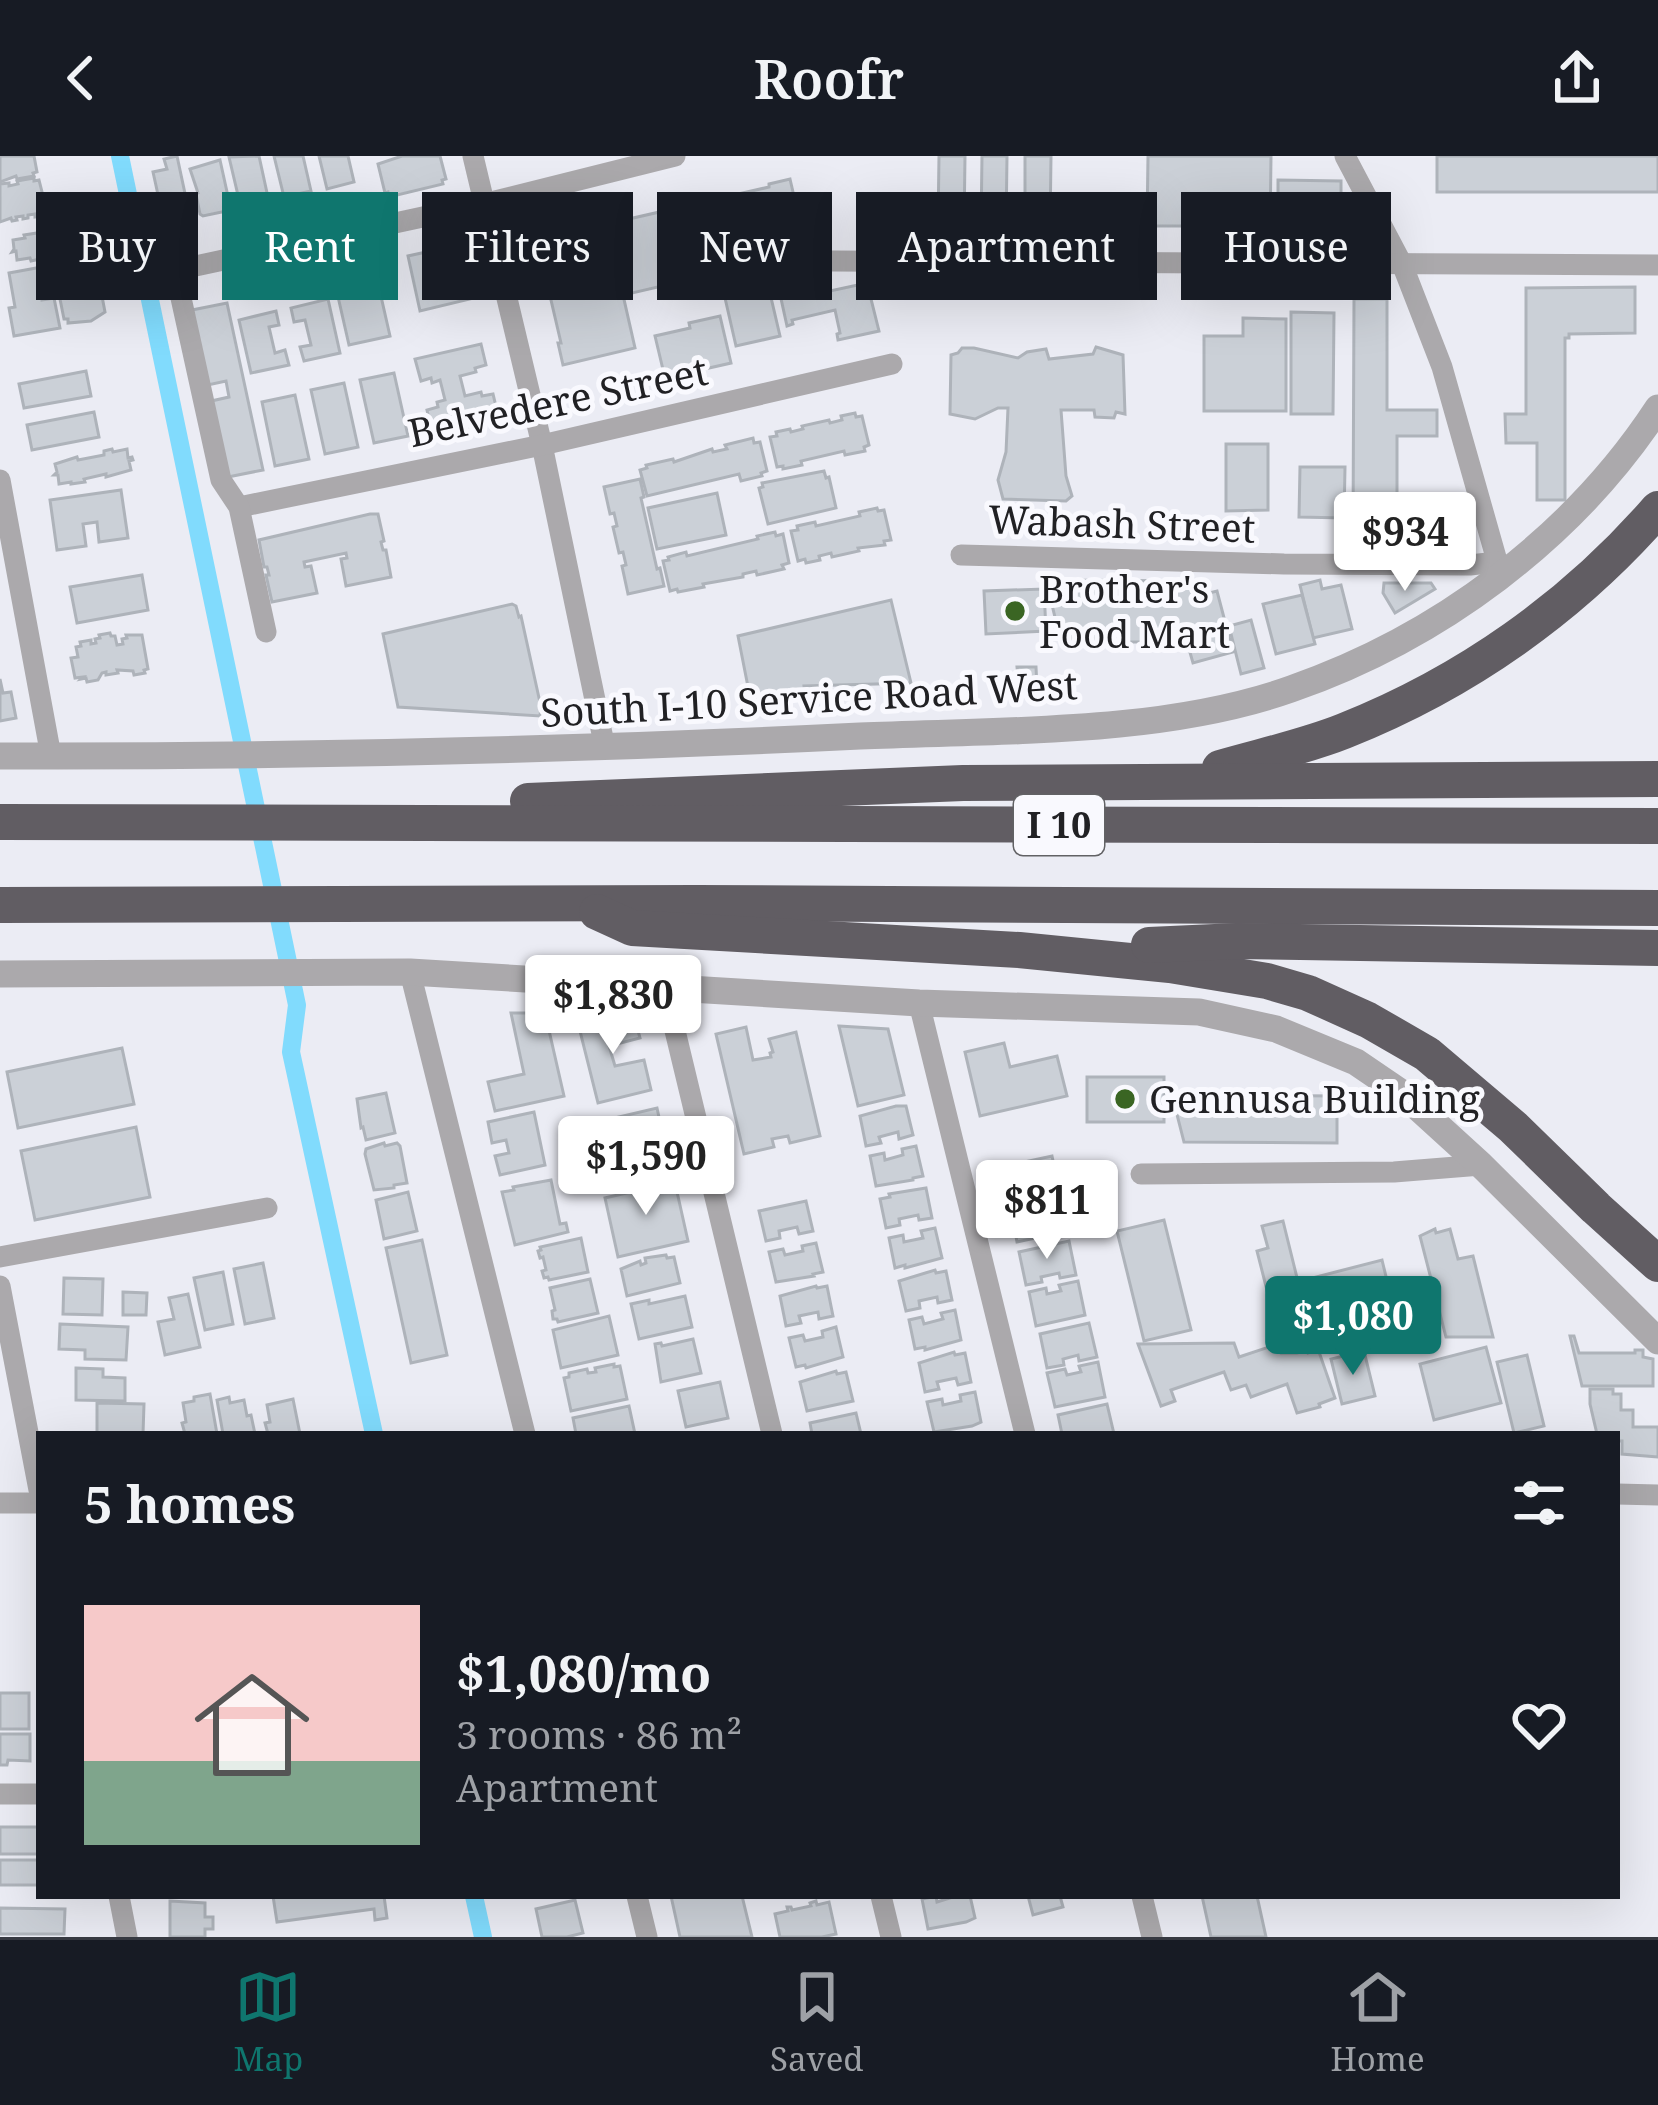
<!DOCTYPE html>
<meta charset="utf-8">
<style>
:root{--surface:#171b24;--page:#242831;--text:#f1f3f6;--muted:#9ea1a6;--line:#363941;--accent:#0f766e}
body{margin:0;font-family:"Noto Serif",serif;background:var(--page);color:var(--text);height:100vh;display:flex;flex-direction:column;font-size:45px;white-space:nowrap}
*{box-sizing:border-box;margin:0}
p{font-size:39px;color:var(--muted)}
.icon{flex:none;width:66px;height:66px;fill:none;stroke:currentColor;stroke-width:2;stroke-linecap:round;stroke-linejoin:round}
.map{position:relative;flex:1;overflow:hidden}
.panel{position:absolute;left:36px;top:1275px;width:1584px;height:468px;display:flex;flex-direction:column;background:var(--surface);border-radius:0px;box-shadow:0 12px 48px #0002}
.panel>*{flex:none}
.hud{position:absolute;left:36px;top:36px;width:1587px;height:108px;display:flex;gap:24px}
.price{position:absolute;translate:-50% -102px;padding:0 27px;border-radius:12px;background:#fff;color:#222;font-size:39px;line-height:78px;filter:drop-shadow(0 3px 6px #0008)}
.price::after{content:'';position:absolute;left:50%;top:72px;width:36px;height:27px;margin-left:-18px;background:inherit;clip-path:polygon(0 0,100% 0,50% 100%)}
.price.selected{background:var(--accent);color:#fff}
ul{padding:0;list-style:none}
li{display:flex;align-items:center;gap:36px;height:300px;padding:0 48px}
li+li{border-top:3px solid var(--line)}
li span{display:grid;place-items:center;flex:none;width:336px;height:240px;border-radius:0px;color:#555}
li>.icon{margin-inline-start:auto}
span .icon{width:144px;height:144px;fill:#fffc;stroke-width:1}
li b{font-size:51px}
h2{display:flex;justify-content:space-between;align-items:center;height:144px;padding:0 48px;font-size:51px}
.pill{padding:0 42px;border-radius:0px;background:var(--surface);box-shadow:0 12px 48px #0002;font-size:42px;line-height:108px}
.pill.selected{background:var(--accent);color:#fff}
header{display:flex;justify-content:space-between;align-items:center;height:156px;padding:0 48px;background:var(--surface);font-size:54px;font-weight:600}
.tabs{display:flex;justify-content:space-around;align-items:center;height:168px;border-top:3px solid var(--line);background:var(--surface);font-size:33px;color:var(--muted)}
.tabs a{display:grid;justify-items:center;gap:6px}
.tabs .selected{color:var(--accent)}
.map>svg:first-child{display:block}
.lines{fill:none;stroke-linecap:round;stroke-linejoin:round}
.canal{stroke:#81dbfd;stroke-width:18}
.building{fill:#cbd0d7;stroke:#aeb3ba;stroke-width:3}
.minor{stroke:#aba9ac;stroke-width:21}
.tertiary{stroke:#aba9ac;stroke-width:27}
.motorway{stroke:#615d63;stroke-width:36}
.poi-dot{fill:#3a6523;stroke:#f9f9fe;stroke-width:4.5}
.labels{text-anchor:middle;stroke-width:10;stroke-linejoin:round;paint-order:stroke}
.shield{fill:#f9f9fe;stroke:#626265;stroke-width:3}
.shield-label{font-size:36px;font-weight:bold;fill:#212124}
.street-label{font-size:39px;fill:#212124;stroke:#f9f9fe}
.poi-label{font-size:39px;fill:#212124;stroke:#f9f9fe;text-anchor:start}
</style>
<header><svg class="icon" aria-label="back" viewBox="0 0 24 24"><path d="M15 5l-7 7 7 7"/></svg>Roofr<svg class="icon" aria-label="share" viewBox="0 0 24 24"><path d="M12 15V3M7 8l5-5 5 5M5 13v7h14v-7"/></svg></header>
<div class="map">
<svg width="1658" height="1781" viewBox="0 0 1658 1781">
<rect width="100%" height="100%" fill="#ebecf4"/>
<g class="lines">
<g class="canal">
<polyline points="120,0 297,849 291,896 374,1278"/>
<polyline points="474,1740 483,1781"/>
</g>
</g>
<g class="building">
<polygon points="0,0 34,0 37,16 33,17 34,20 17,23 16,20 0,26"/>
<polygon points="177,0 190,61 164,66 153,16 167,13 164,3"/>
<polygon points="259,0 269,46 241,52 229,1"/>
<polygon points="274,0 303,0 311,35 284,41"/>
<polygon points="319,0 348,0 354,26 327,33"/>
<polygon points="402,0 440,0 446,23 442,24 443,28 389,41 388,36 385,37 378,8"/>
<polygon points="939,0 965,0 964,73 938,72"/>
<polygon points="982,0 1007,0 1006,73 981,72"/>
<polygon points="1025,0 1051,0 1050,73 1025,73"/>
<polygon points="1148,0 1271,0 1270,77 1228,74 1229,39 1188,38 1187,70 1147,70"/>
<rect x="1437" y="0" width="221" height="36"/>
<polygon points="220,4 231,54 203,60 200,58 196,38 198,37 190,13"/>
<polygon points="34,22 34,25 39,24 43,40 44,55 41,56 42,60 35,61 35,58 28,59 28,62 23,63 23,60 16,61 17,64 12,65 11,62 0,66 0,28 9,27 9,30 18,28 17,25"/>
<polygon points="790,23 807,97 761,108 763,116 750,118 748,110 623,139 635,192 563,209 558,187 561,187 537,84 769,31 769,28"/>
<polygon points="1278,24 1341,25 1341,76 1278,76"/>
<polygon points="73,70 73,72 85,70 90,81 87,81 89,90 75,93 76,96 66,98 66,95 39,99 40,103 31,105 30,102 17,104 16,95 12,96 14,93 13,84 25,82 24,79 37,77 38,80"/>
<polygon points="458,89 470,143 420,155 408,100"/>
<polygon points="91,105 98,120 95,121 96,125 85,127 85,130 94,128 97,136 101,135 105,156 91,165 68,167 68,163 64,163 60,143 63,142 62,138 74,136 73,130 62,132 61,127 57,128 58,112"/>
<polygon points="47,110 51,132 41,134 42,144 54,142 60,172 14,180 9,152 15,151 9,117"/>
<polygon points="375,114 390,180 349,189 334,123"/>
<polygon points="826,118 830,135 867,127 879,175 838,184 837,178 840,177 835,154 792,164 793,168 787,170 778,129"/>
<polygon points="1635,131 1635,177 1569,178 1569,182 1565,182 1565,344 1537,344 1537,287 1506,287 1505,258 1526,258 1526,132"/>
<polygon points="769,133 780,180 736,190 725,142"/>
<polygon points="328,143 340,197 304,205 300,191 311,189 305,164 294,166 291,152"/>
<polygon points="1354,143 1387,143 1387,254 1437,254 1437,280 1397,280 1397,380 1353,380"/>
<polygon points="227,147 263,314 223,322 207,246 229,241 226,225 203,230 187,155"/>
<polygon points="276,155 279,169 269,171 275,197 285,194 289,209 251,217 239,164"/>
<polygon points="1291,156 1334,157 1333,258 1291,258"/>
<polygon points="720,160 731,207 665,222 655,180 690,172 689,167"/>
<polygon points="1243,162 1286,163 1286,255 1204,255 1204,180 1243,180"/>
<polygon points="481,188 486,209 475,212 476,216 460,220 465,240 481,236 482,240 493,238 498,259 432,275 427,254 438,251 437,246 445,244 440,224 432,227 431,222 421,225 415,203"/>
<polygon points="1096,191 1123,199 1125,258 1116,256 1114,262 1095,261 1094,254 1061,254 1066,320 1072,340 1066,345 1003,343 998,324 1006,296 1008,252 998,252 975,263 950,258 951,199 958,197 962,192 974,192 1018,202 1027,196 1046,193 1049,203 1093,198"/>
<polygon points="86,215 91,240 24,252 19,228"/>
<polygon points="394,217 408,280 374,287 360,224"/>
<polygon points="344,227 358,291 325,298 311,234"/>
<polygon points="295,239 309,303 275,310 262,246"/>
<polygon points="94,256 99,281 32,294 27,269"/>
<polygon points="855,257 856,261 862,260 869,289 864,291 865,295 845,299 844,295 801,305 802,309 783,313 783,310 777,311 770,281 777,280 776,276 790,273 791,276 803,273 802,270 829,264 830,267 842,264 841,260"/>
<polygon points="753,282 754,287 760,286 767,315 761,317 762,320 741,325 739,318 647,340 640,314 647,312 646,309 673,303 674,306 712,293 713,296 727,293 725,289"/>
<polygon points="1226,288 1268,288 1268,354 1226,355"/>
<polygon points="112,293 113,296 127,293 128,302 132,301 133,304 129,305 131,314 106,321 106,318 84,323 85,326 71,328 71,326 59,328 58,319 54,319 57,316 55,308 77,301 78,304 104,299 104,295"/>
<polygon points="1300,311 1345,311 1344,362 1299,361"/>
<polygon points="824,315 826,322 829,321 836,352 768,368 759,332 763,331 762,327"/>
<polygon points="640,323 644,341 641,342 657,413 660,412 664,430 628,438 622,410 626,409 623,396 619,397 613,371 617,370 614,357 610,358 604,331"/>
<polygon points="121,334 128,382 99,386 97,366 83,368 86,390 57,394 50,344"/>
<polygon points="717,337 726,379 657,393 648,352"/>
<polygon points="877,352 878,355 884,354 891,384 884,385 885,389 858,392 859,395 832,401 831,397 819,400 820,404 806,407 805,403 798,405 791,375 798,374 797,370 815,366 816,370 860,360 859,356"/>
<polygon points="370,358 378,358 384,385 381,386 383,394 386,394 391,421 346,430 341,403 347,402 346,397 304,406 305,411 311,410 317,437 272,446 266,419 269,419 267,411 264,411 259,384"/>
<polygon points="775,376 776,380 783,378 789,407 782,409 784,413 757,419 756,415 743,418 743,421 703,428 704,431 678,436 677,433 670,435 663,405 669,404 668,401 686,396 687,400 758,383 757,380"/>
<polygon points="142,419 148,454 77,467 70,431"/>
<polygon points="1046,424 1193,425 1197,440 1217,435 1233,496 1193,507 1187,486 1061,486"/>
<polygon points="1320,424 1322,433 1341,429 1352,473 1313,482 1300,429"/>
<polygon points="1384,427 1431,427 1435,433 1395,457 1383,437"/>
<polygon points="1044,433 1046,475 986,478 984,435"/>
<polygon points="1302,439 1315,488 1276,498 1263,448"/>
<polygon points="891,444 911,527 804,530 805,539 750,541 738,480"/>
<polygon points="512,448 516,450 519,461 521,460 541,551 540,560 398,551 383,478"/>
<polygon points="1251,464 1264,512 1241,518 1229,470"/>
<polygon points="110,477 111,480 115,480 117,489 123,488 122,483 127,482 126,479 142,479 148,513 144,514 145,517 134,519 133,515 117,514 118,517 106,519 106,516 102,517 98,524 87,526 86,522 81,523 83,521 75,522 71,502 78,501 76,491 81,490 80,486 91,484 91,488 96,487 95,483 100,482 99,479"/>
<polygon points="1017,511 1036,511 1037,532 1019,533"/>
<polygon points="0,523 3,537 11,536 16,562 0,565"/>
<polygon points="632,853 640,882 609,890 615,910 644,904 651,934 598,947 578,867"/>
<polygon points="511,857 545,857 564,940 495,955 488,926 524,918"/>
<polygon points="839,870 888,873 904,939 858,950"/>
<polygon points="746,871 753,904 771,901 770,897 773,896 769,883 796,876 820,980 790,987 788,980 772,983 774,991 744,998 716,878"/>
<polygon points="1004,887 1010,911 1057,900 1067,940 980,960 965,896"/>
<polygon points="122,892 134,948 18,972 7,916"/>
<rect x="1087" y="921" width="77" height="45"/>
<polygon points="386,937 395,977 366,984 363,971 361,972 357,943"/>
<polygon points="1172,939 1337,940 1337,987 1184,986"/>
<polygon points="896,950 906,950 913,979 899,983 898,976 879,981 881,987 866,990 860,960"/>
<polygon points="657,952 665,989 622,998 614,962"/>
<polygon points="534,956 545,1009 500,1019 495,1000 509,997 506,984 492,987 488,966"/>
<polygon points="136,971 150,1041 35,1064 21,995"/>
<polygon points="384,987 385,990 397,987 400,990 407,1027 394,1029 394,1032 374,1034 365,998 366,993"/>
<polygon points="916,990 923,1020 913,1022 913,1024 876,1030 870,1000 884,997 885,1004 903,999 902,993"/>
<polygon points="1052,1000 1059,1034 1041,1038 1041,1033 1026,1036 1027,1041 1009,1045 1001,1011"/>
<polygon points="658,1022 660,1030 675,1027 688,1085 618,1101 605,1042 640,1034 638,1026"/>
<polygon points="551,1024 560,1068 566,1067 568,1076 515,1089 502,1036 514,1034 513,1031"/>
<polygon points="926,1032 932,1062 919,1064 918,1059 899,1063 900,1069 886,1072 880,1043 890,1041 889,1038"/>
<polygon points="408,1036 417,1075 384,1083 376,1044"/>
<polygon points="1060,1042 1067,1075 1017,1086 1011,1053 1028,1049 1030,1056 1044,1053 1043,1046"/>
<polygon points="806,1045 813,1075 799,1078 797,1071 779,1075 780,1082 766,1085 759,1055"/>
<polygon points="1164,1064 1191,1174 1144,1185 1117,1075"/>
<polygon points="1283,1065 1303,1146 1272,1154 1257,1095 1268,1092 1262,1070"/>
<polygon points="935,1072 942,1102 905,1112 905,1109 895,1112 889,1082 903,1079 904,1086 923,1082 921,1075"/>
<polygon points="1435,1073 1436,1077 1450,1073 1458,1103 1473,1100 1493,1181 1446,1181 1420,1080"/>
<polygon points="581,1082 588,1116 549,1124 548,1121 544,1122 542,1115 546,1114 543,1101 540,1102 538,1095 541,1094 540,1091"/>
<polygon points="422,1084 447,1199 411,1207 386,1092"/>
<polygon points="1069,1085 1076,1119 1060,1122 1059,1117 1041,1121 1042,1126 1026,1129 1019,1096"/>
<polygon points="816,1087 823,1116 813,1118 814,1120 776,1126 769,1096 783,1093 785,1099 803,1095 802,1090"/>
<polygon points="666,1099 667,1102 674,1101 680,1127 627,1140 621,1113 640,1105 641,1109 646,1107 645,1102"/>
<polygon points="1382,1104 1397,1166 1331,1182 1316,1121"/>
<polygon points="263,1107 274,1162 245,1168 234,1113"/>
<polygon points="935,1114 936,1117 946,1115 952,1144 938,1147 937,1141 919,1145 920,1152 906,1155 899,1125"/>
<polygon points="223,1116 233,1168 205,1174 194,1122"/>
<polygon points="64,1122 103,1123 102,1159 63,1158"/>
<polygon points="590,1123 598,1157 558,1166 557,1163 553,1163 552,1155 555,1154 550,1132"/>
<polygon points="1078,1125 1085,1159 1036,1170 1029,1136 1046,1132 1047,1138 1061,1135 1059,1129"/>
<polygon points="816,1130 817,1132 827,1130 833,1160 819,1163 818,1156 799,1160 801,1167 786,1170 780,1140"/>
<polygon points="123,1136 147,1137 146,1159 123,1159"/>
<polygon points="188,1138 200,1191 165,1199 158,1166 174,1163 169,1142"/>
<polygon points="685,1140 692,1171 639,1183 631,1148 649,1144 649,1148"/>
<polygon points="955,1154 961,1184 925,1194 925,1191 915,1193 909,1164 922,1161 924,1168 943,1163 941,1157"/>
<polygon points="609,1160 618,1199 561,1212 553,1174"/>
<polygon points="1089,1167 1097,1201 1079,1205 1078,1199 1063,1203 1064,1209 1047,1212 1040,1178"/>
<polygon points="60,1168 128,1171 126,1204 85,1203 85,1194 59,1193"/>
<polygon points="836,1171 843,1201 806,1212 805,1209 796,1211 789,1182 803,1179 805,1185 823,1181 822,1175"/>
<polygon points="1570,1180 1574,1180 1579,1197 1635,1197 1635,1194 1643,1194 1643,1201 1653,1203 1653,1230 1582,1230"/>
<polygon points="693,1183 701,1217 661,1226 655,1188 661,1187 662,1190"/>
<polygon points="1234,1187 1239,1201 1278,1188 1281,1197 1297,1197 1307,1194 1308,1197 1318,1193 1335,1242 1319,1248 1320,1251 1297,1257 1287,1228 1251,1241 1246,1229 1231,1234 1224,1216 1171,1234 1175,1245 1161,1250 1138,1188"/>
<polygon points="1486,1191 1501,1247 1434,1264 1420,1208"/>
<polygon points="1364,1195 1375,1240 1342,1248 1331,1203"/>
<polygon points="954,1196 955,1199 965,1197 971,1226 958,1229 956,1222 937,1226 939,1233 925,1236 919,1207"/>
<polygon points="1527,1199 1544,1270 1514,1277 1497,1206"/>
<polygon points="1098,1206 1105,1241 1055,1251 1047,1217 1065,1213 1067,1219 1081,1216 1079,1210"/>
<polygon points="614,1208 614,1211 620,1210 627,1243 571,1255 564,1222 569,1221 569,1217 587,1213 588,1217 596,1216 595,1212"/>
<polygon points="76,1212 103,1213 103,1221 125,1222 125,1245 76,1244"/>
<polygon points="836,1215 837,1218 846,1216 853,1245 807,1255 800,1226"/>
<polygon points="720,1226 728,1262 686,1271 678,1235"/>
<polygon points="1590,1233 1613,1233 1613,1238 1621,1238 1621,1254 1633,1254 1633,1271 1658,1271 1658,1301 1622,1298 1622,1285 1617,1285 1617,1278 1597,1278 1590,1248"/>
<polygon points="975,1236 981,1266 972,1270 934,1276 927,1246 942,1243 943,1249 961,1245 960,1239"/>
<polygon points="210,1238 217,1278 185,1278 182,1267 186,1266 183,1247 194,1245 194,1241"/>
<polygon points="229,1241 230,1247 244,1244 247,1260 251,1259 255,1278 223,1278 217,1244"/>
<polygon points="293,1243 300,1278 268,1278 265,1267 270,1266 267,1249"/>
<polygon points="97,1247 144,1248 143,1278 97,1278"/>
<polygon points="1107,1248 1114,1278 1062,1278 1058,1259"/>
<polygon points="629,1250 635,1278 576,1278 573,1262"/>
<polygon points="856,1257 861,1278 812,1278 810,1267"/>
<rect x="0" y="1537" width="29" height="36"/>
<polygon points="0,1578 30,1578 30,1605 8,1604 7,1609 0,1609"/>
<rect x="0" y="1671" width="39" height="27"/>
<rect x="0" y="1704" width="39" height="25"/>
<polygon points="273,1740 384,1740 387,1762 375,1764 374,1753 277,1766"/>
<polygon points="671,1740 742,1740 752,1781 680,1781"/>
<polygon points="936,1740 937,1746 956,1740 970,1740 975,1762 966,1766 928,1773 922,1743"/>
<polygon points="1028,1740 1060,1740 1063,1751 1033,1759"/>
<polygon points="1202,1740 1257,1740 1266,1781 1211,1781"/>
<polygon points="575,1744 583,1777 567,1781 542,1781 536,1753"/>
<polygon points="170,1745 205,1747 205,1761 213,1761 213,1773 205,1773 205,1781 170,1781"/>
<polygon points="816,1745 817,1749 829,1746 836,1778 822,1781 780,1781 775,1758 788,1755 787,1751 791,1751 792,1754 811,1750 810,1747"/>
<polygon points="0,1752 65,1753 64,1778 0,1778"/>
</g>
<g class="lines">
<g class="minor">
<polyline points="473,0 542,289 605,592"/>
<polyline points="1345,0 1402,108 1442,211 1501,419"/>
<polyline points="832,105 1658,109"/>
<polyline points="0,324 51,600"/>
<polyline points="239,351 542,289 892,208"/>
<polyline points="961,399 1284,408 1470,409 1497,406"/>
<polyline points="266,476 239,351 221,324 181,142 177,114 483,48 675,0"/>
<polyline points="410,816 525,1278"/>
<polyline points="664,829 772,1278"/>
<polyline points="919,847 1025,1278"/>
<polyline points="1141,1018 1394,1016 1481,1009"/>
<polyline points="0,1101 267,1052"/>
<polyline points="0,1130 39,1334"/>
<polyline points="1617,1338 1658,1339"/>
<polyline points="0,1347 39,1347"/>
<polyline points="0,1638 39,1638"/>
<polyline points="119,1740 127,1781"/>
<polyline points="637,1740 647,1781"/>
<polyline points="881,1740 891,1781"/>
<polyline points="1142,1740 1152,1781"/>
</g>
<g class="tertiary">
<path d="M0,600C287,601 574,594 860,580C997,574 1161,579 1291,533C1438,482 1573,382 1658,252"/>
<polyline points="0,818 410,816 919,847 1199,856 1276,873 1356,906 1403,938 1481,1009 1658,1185"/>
</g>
<g class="motorway">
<path d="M1220,612C1261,600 1304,591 1344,575C1465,527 1573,451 1658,353"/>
<polyline points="528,645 963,627 1658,623"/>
<polyline points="0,666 1658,670"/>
<polyline points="0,749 696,747 1658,752"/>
<polyline points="597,756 632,772 1019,794 1170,809 1267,825 1308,837 1368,864 1427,898 1513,971 1596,1052 1658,1108"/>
<polyline points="1149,789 1237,785 1658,792"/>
</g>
</g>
<g class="poi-dot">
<circle cx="1015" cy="455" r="12"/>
<circle cx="1125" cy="943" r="12"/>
</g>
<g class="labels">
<rect class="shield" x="1014" y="639" width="90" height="60" rx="9"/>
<g class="shield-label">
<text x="1059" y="682">I 10</text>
</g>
<g class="street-label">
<text transform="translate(558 246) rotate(-12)" y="14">Belvedere Street</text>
<text transform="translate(1122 368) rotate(2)" y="14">Wabash Street</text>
<text transform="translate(809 543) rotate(-3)" y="14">South I-10 Service Road West</text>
</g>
<g class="poi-label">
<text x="1039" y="447">Brother's<tspan x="1039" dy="45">Food Mart</tspan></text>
<text x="1149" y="957">Gennusa Building</text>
</g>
</g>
</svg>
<b class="price" style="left:1405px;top:438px">$934</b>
<b class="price" style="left:613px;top:901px">$1,830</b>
<b class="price" style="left:646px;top:1062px">$1,590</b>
<b class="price" style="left:1047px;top:1106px">$811</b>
<b class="price selected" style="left:1353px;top:1222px">$1,080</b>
<div class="hud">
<a class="pill">Buy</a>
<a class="pill selected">Rent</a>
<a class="pill">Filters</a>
<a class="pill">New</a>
<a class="pill">Apartment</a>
<a class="pill">House</a>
</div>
<section class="panel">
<h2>5 homes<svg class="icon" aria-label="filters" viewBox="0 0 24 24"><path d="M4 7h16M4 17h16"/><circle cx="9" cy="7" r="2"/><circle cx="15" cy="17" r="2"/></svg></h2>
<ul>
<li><span style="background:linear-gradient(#f6c9c9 65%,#7fa58c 0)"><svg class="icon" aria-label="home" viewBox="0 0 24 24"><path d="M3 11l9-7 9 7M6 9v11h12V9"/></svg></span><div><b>$1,080/mo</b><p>3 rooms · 86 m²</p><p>Apartment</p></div><svg class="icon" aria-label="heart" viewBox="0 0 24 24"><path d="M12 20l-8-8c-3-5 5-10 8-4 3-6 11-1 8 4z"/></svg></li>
</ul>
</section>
</div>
<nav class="tabs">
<a class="selected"><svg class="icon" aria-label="map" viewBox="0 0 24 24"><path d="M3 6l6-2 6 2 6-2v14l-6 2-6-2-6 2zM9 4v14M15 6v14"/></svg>Map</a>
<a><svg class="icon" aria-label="saved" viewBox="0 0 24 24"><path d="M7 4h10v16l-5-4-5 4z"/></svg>Saved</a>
<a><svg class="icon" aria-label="home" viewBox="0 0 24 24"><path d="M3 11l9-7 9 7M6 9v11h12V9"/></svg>Home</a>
</nav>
